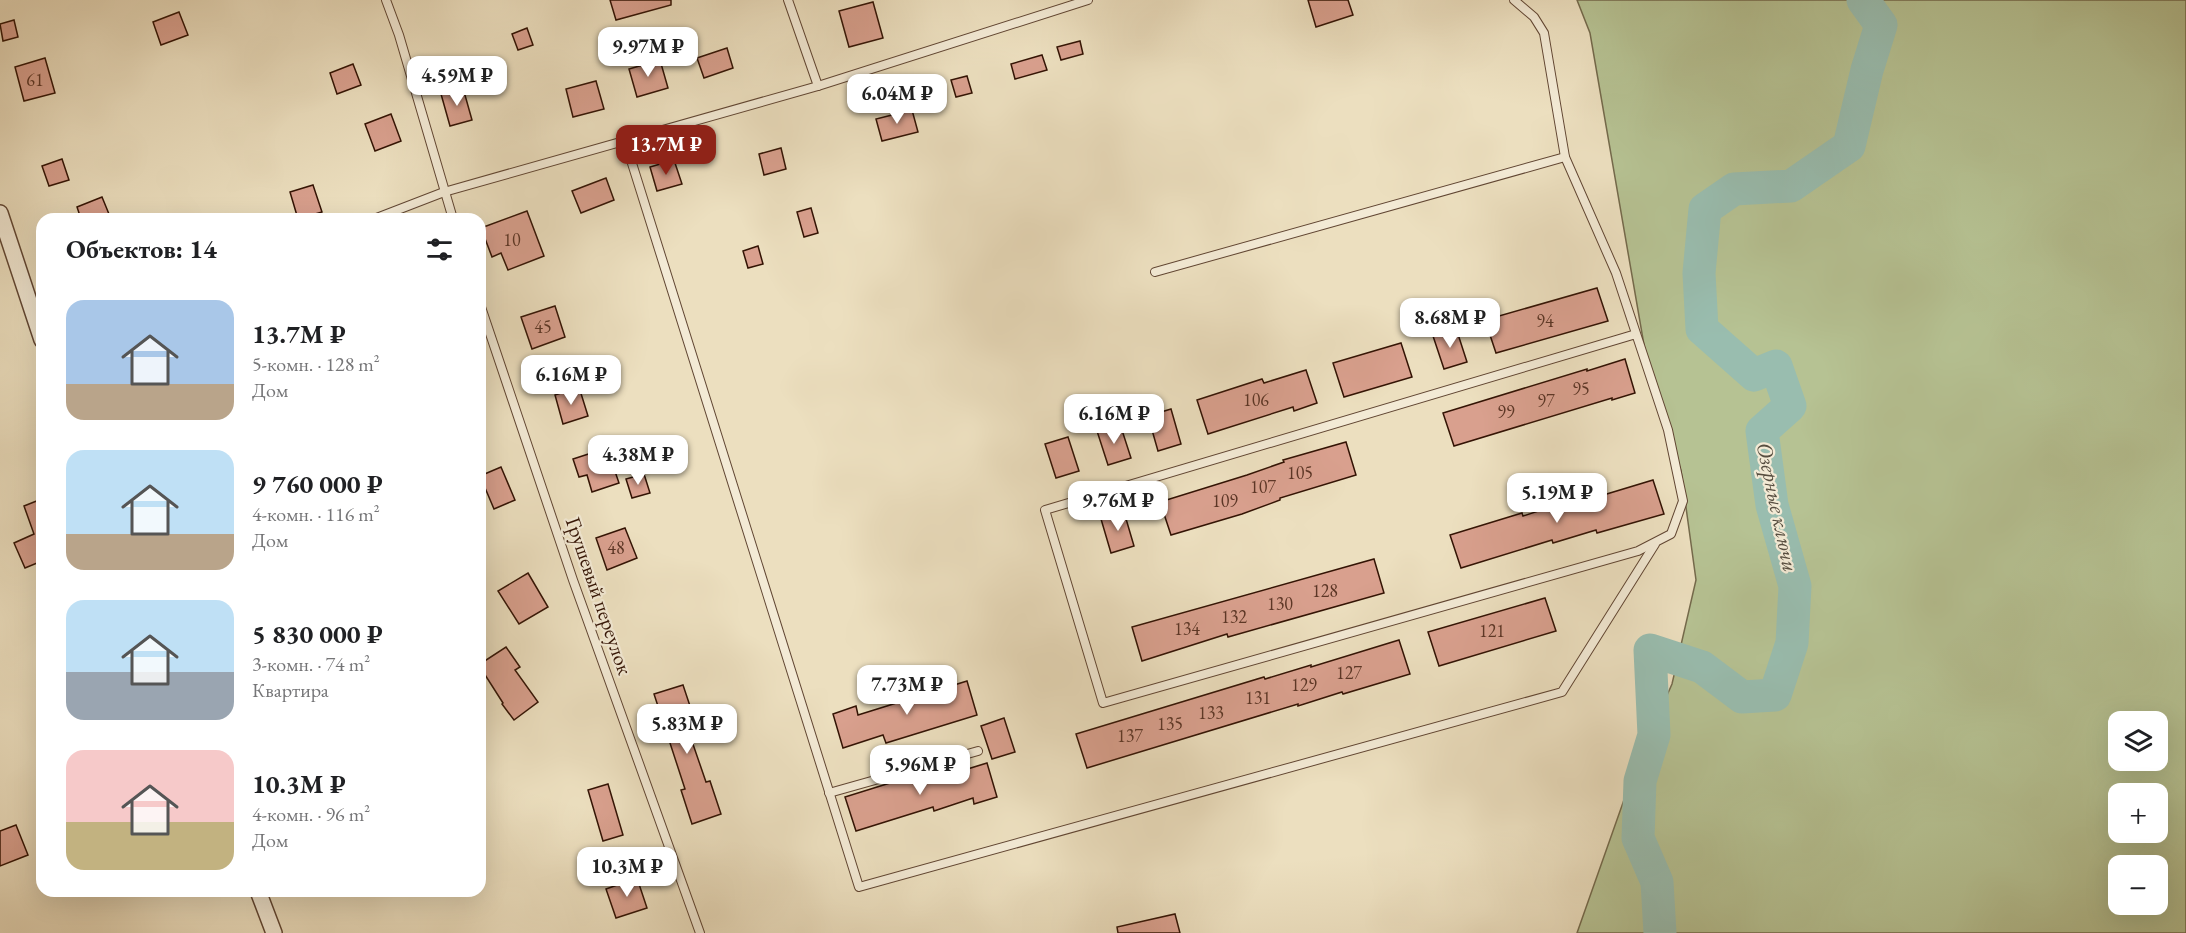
<!DOCTYPE html>
<html lang="ru">
<meta charset="utf-8">
<style>
:root{--surface:#fff;--page:#f2f2f2;--text:#202124;--muted:#757577;--accent:#8f2418}
body{margin:0;font-family:"EB Garamond",serif;background:var(--page);color:var(--text);height:100vh;display:flex;flex-direction:column;font-size:22px;white-space:nowrap}
*{box-sizing:border-box;margin:0}
p{font-size:20px;color:var(--muted)}
.icon{flex:none;width:33px;height:33px;fill:none;stroke:currentColor;stroke-width:2;stroke-linecap:round;stroke-linejoin:round}
.map{position:relative;flex:1;overflow:hidden}
.panel{position:absolute;left:36px;top:213px;width:450px;height:684px;display:flex;flex-direction:column;background:var(--surface);border-radius:18px;box-shadow:0 6px 24px #0002}
.panel>*{flex:none}
.buttons{position:absolute;left:2108px;top:711px;display:grid;gap:12px}
.buttons a{display:grid;place-items:center;width:60px;height:60px;border-radius:12px;background:var(--surface);box-shadow:0 6px 24px #0002;font-size:30px}
.price{position:absolute;translate:-50% -51px;padding:0 14px;border-radius:12px;background:#fff;color:#222;font-size:20px;line-height:39px;filter:drop-shadow(0 2px 3px #0008)}
.price::after{content:'';position:absolute;left:50%;top:36px;width:18px;height:14px;margin-left:-9px;background:inherit;clip-path:polygon(0 0,100% 0,50% 100%)}
.price.selected{background:var(--accent);color:#fff}
ul{padding:0;list-style:none}
li{display:flex;align-items:center;gap:18px;height:150px;padding:0 30px}
li span{display:grid;place-items:center;flex:none;width:168px;height:120px;border-radius:18px;color:#555}
li>.icon{margin-inline-start:auto}
span .icon{width:72px;height:72px;fill:#fffc;stroke-width:1}
li b{font-size:26px}
h2{display:flex;justify-content:space-between;align-items:center;height:72px;padding:0 30px;font-size:26px}
.map>svg:first-child{display:block}
.green{fill:#b6c293;stroke:#746a4c;stroke-width:1.5;fill-rule:evenodd}
.lines{fill:none;stroke-linecap:round;stroke-linejoin:round}
.river{stroke:#99bdaf;stroke-width:33}
.building{fill:#d9a08e;stroke:#331304;stroke-width:1.5}
.lane-casing{stroke:#614633;stroke-width:10}
.street-casing{stroke:#614633;stroke-width:18}
.lane{stroke:#f3ead5;stroke-width:8}
.street{stroke:#f3ead5;stroke-width:15}
.labels{text-anchor:middle;stroke-width:4.5;stroke-linejoin:round;paint-order:stroke}
.number-label{font-size:18px;fill:#5c3626}
.street-label{font-size:21px;fill:#331304;stroke:#f3ead5}
.water-label{font-size:22px;font-style:italic;fill:#574e40;stroke:#f3ead5}
</style>
<div class="map">
<svg width="2186" height="933" viewBox="0 0 2186 933">
<rect width="100%" height="100%" fill="#ecdfbf"/>
<filter id="stains"><feTurbulence type="fractalNoise" baseFrequency=".00333" numOctaves="4"/><feColorMatrix values="0 0 0 0 .2 0 0 0 0 .09 0 0 0 0 .02 0 0 0 .5 -.17"/></filter>
<radialGradient id="worn" r=".72"><stop offset=".6" stop-color="#630" stop-opacity="0"/><stop offset="1" stop-color="#630" stop-opacity=".3"/></radialGradient>
<path class="green" d="M1577,0H2186V933H1577L1637,763L1672,684L1696,580L1681,471L1648,368L1590,33ZM2118,722H2157V760H2118ZM2118,794H2157V832H2118ZM2118,866H2157V904H2118Z"/>
<g class="lines">
<polyline class="river" points="1660,933 1657,882 1638,838 1640,781 1654,735 1650,650 1702,667 1742,697 1775,695 1792,643 1795,586 1772,505 1762,431 1790,406 1776,366 1754,375 1702,329 1699,273 1705,209 1734,189 1791,186 1849,146 1867,70 1881,25 1863,0"/>
</g>
<g class="building">
<polygon points="610,0 671,0 671,5 616,20"/>
<polygon points="1308,0 1348,0 1353,15 1316,27"/>
<polygon points="873,2 883,38 849,47 839,11"/>
<polygon points="179,12 188,35 161,45 153,22"/>
<polygon points="14,20 18,37 3,41 0,24"/>
<polygon points="527,28 533,45 518,50 512,34"/>
<polygon points="1080,41 1083,54 1061,60 1057,47"/>
<polygon points="727,48 733,68 704,78 697,58"/>
<polygon points="1042,55 1047,70 1015,79 1011,64"/>
<polygon points="45,58 55,93 24,101 15,67"/>
<polygon points="660,60 668,88 637,97 629,69"/>
<polygon points="353,64 361,85 337,94 330,73"/>
<polygon points="967,76 972,93 956,97 951,80"/>
<polygon points="596,81 604,109 573,117 566,89"/>
<polygon points="463,88 472,120 450,126 441,94"/>
<polygon points="912,110 918,132 882,141 876,119"/>
<polygon points="391,114 401,141 375,151 365,124"/>
<polygon points="781,148 786,169 764,175 759,154"/>
<polygon points="62,159 69,180 49,186 42,166"/>
<polygon points="674,160 682,184 657,191 650,167"/>
<polygon points="606,178 614,200 581,213 572,191"/>
<polygon points="313,185 322,212 298,219 290,192"/>
<polygon points="102,197 111,219 81,219 77,207"/>
<polygon points="811,208 818,233 804,237 797,212"/>
<polygon points="527,211 544,256 508,270 501,253 492,257 481,228"/>
<polygon points="758,246 763,264 748,268 743,251"/>
<polygon points="1597,288 1608,321 1496,353 1485,320"/>
<polygon points="555,306 565,337 532,349 521,317"/>
<polygon points="1456,328 1467,362 1444,369 1433,336"/>
<polygon points="1401,343 1412,377 1344,397 1333,363"/>
<polygon points="1625,359 1635,393 1612,400 1612,398 1454,446 1443,413 1587,369 1587,371"/>
<polygon points="1306,370 1317,403 1294,411 1293,407 1208,434 1197,400 1262,379 1264,383"/>
<polygon points="579,387 588,416 563,424 555,395"/>
<polygon points="1171,409 1181,444 1158,451 1148,416"/>
<polygon points="1120,424 1131,458 1108,465 1097,431"/>
<polygon points="1068,437 1079,471 1056,478 1045,444"/>
<polygon points="1346,442 1356,475 1280,498 1280,500 1242,514 1171,535 1160,502 1247,475 1284,462 1283,460"/>
<polygon points="607,448 619,483 592,492 587,475 579,477 573,459"/>
<polygon points="501,467 515,500 494,509 480,476"/>
<polygon points="644,474 650,493 632,498 626,479"/>
<polygon points="1653,480 1664,514 1597,533 1596,530 1553,543 1552,540 1461,568 1450,535 1522,513 1523,516 1566,502 1567,506"/>
<polygon points="39,500 42,509 42,561 25,568 14,543 34,534 24,506"/>
<polygon points="1124,512 1134,546 1111,553 1101,519"/>
<polygon points="625,528 637,558 607,570 596,538"/>
<polygon points="1374,559 1384,593 1228,637 1227,634 1142,661 1132,627"/>
<polygon points="528,573 548,607 519,624 498,591"/>
<polygon points="1545,598 1556,631 1439,666 1428,632"/>
<polygon points="1399,640 1410,674 1343,694 1342,692 1298,706 1298,704 1087,768 1076,734 1264,677 1265,679 1311,665 1311,667"/>
<polygon points="506,647 520,667 515,670 538,702 514,720 502,704 503,703 480,667 480,664"/>
<polygon points="967,681 977,715 886,743 883,735 843,748 833,714 856,706 858,715"/>
<polygon points="683,685 694,718 685,721 706,782 710,781 721,814 692,824 681,790 685,789 654,694"/>
<polygon points="1004,718 1015,752 992,759 981,726"/>
<polygon points="987,763 997,797 974,804 973,798 934,811 933,807 856,831 845,797 906,778 907,782 946,769 948,775"/>
<polygon points="608,784 623,835 603,841 588,790"/>
<polygon points="16,825 28,855 0,866 0,831"/>
<polygon points="637,878 647,908 616,918 606,889"/>
<polygon points="1175,914 1180,933 1118,933 1117,927"/>
</g>
<g class="lines">
<defs>
<g id="lane">
<polyline points="386,0 399,35 453,219"/>
<polyline points="788,0 818,86"/>
<polyline points="1514,0 1534,17 1544,33 1565,157 1616,273 1668,430 1683,501 1671,534 1638,551 1103,703 1045,510 1636,334"/>
<polyline points="625,141 859,887 1562,692 1655,544"/>
<polyline points="374,219 444,192 818,86 1088,0"/>
<polyline points="1155,272 1565,157"/>
<polyline points="480,304 573,580 700,933"/>
<polyline points="829,793 978,751"/>
</g>
<g id="street">
<polyline points="0,213 42,340"/>
<polyline points="258,891 274,933"/>
</g>
</defs>
<use href="#lane" class="lane-casing"/>
<use href="#street" class="street-casing"/>
<use href="#lane" class="lane"/>
<use href="#street" class="street"/>
</g>
<g class="labels">
<g class="number-label">
<text x="35" y="86">61</text>
<text x="512" y="246">10</text>
<text x="1545" y="327">94</text>
<text x="543" y="333">45</text>
<text x="1581" y="395">95</text>
<text x="1256" y="406">106</text>
<text x="1546" y="407">97</text>
<text x="1506" y="418">99</text>
<text x="1300" y="479">105</text>
<text x="1263" y="493">107</text>
<text x="1225" y="507">109</text>
<text x="616" y="554">48</text>
<text x="1325" y="597">128</text>
<text x="1280" y="610">130</text>
<text x="1234" y="623">132</text>
<text x="1187" y="635">134</text>
<text x="1492" y="637">121</text>
<text x="1349" y="679">127</text>
<text x="1304" y="691">129</text>
<text x="1258" y="704">131</text>
<text x="1211" y="719">133</text>
<text x="1170" y="730">135</text>
<text x="1130" y="742">137</text>
</g>
<g class="street-label">
<text transform="translate(599 596) rotate(71)" y="7">Грушевый переулок</text>
</g>
<g class="water-label">
<text transform="translate(1778 507) rotate(78)" y="8">Озерные ключи</text>
</g>
</g>
<rect width="100%" height="100%" filter="url(#stains)"/>
<rect width="100%" height="100%" fill="url(#worn)"/>
</svg>
<div class="buttons">
<a><svg class="icon" aria-label="layers" viewBox="0 0 24 24"><path d="M12 4l9 5-9 5-9-5zM3 14l9 5 9-5"/></svg></a>
<a>+</a>
<a>−</a>
</div>
<b class="price" style="left:648px;top:78px">9.97M ₽</b>
<b class="price" style="left:457px;top:107px">4.59M ₽</b>
<b class="price" style="left:897px;top:125px">6.04M ₽</b>
<b class="price selected" style="left:666px;top:176px">13.7M ₽</b>
<b class="price" style="left:1450px;top:349px">8.68M ₽</b>
<b class="price" style="left:571px;top:406px">6.16M ₽</b>
<b class="price" style="left:1114px;top:445px">6.16M ₽</b>
<b class="price" style="left:638px;top:486px">4.38M ₽</b>
<b class="price" style="left:1557px;top:524px">5.19M ₽</b>
<b class="price" style="left:1118px;top:532px">9.76M ₽</b>
<b class="price" style="left:907px;top:716px">7.73M ₽</b>
<b class="price" style="left:687px;top:755px">5.83M ₽</b>
<b class="price" style="left:920px;top:796px">5.96M ₽</b>
<b class="price" style="left:627px;top:898px">10.3M ₽</b>
<section class="panel">
<h2>Объектов: 14<svg class="icon" aria-label="filters" viewBox="0 0 24 24"><path d="M4 7h16M4 17h16"/><circle cx="9" cy="7" r="2"/><circle cx="15" cy="17" r="2"/></svg></h2>
<ul>
<li><span style="background:linear-gradient(#a9c7e8 70%,#b9a48a 0)"><svg class="icon" aria-label="home" viewBox="0 0 24 24"><path d="M3 11l9-7 9 7M6 9v11h12V9"/></svg></span><div><b>13.7M ₽</b><p>5-комн. · 128 m²</p><p>Дом</p></div></li>
<li><span style="background:linear-gradient(#bfe0f5 70%,#b9a48a 0)"><svg class="icon" aria-label="home" viewBox="0 0 24 24"><path d="M3 11l9-7 9 7M6 9v11h12V9"/></svg></span><div><b>9 760 000 ₽</b><p>4-комн. · 116 m²</p><p>Дом</p></div></li>
<li><span style="background:linear-gradient(#bfe0f5 60%,#9aa5b1 0)"><svg class="icon" aria-label="home" viewBox="0 0 24 24"><path d="M3 11l9-7 9 7M6 9v11h12V9"/></svg></span><div><b>5 830 000 ₽</b><p>3-комн. · 74 m²</p><p>Квартира</p></div></li>
<li><span style="background:linear-gradient(#f6c9c9 60%,#c2b280 0)"><svg class="icon" aria-label="home" viewBox="0 0 24 24"><path d="M3 11l9-7 9 7M6 9v11h12V9"/></svg></span><div><b>10.3M ₽</b><p>4-комн. · 96 m²</p><p>Дом</p></div></li>
</ul>
</section>
</div>
